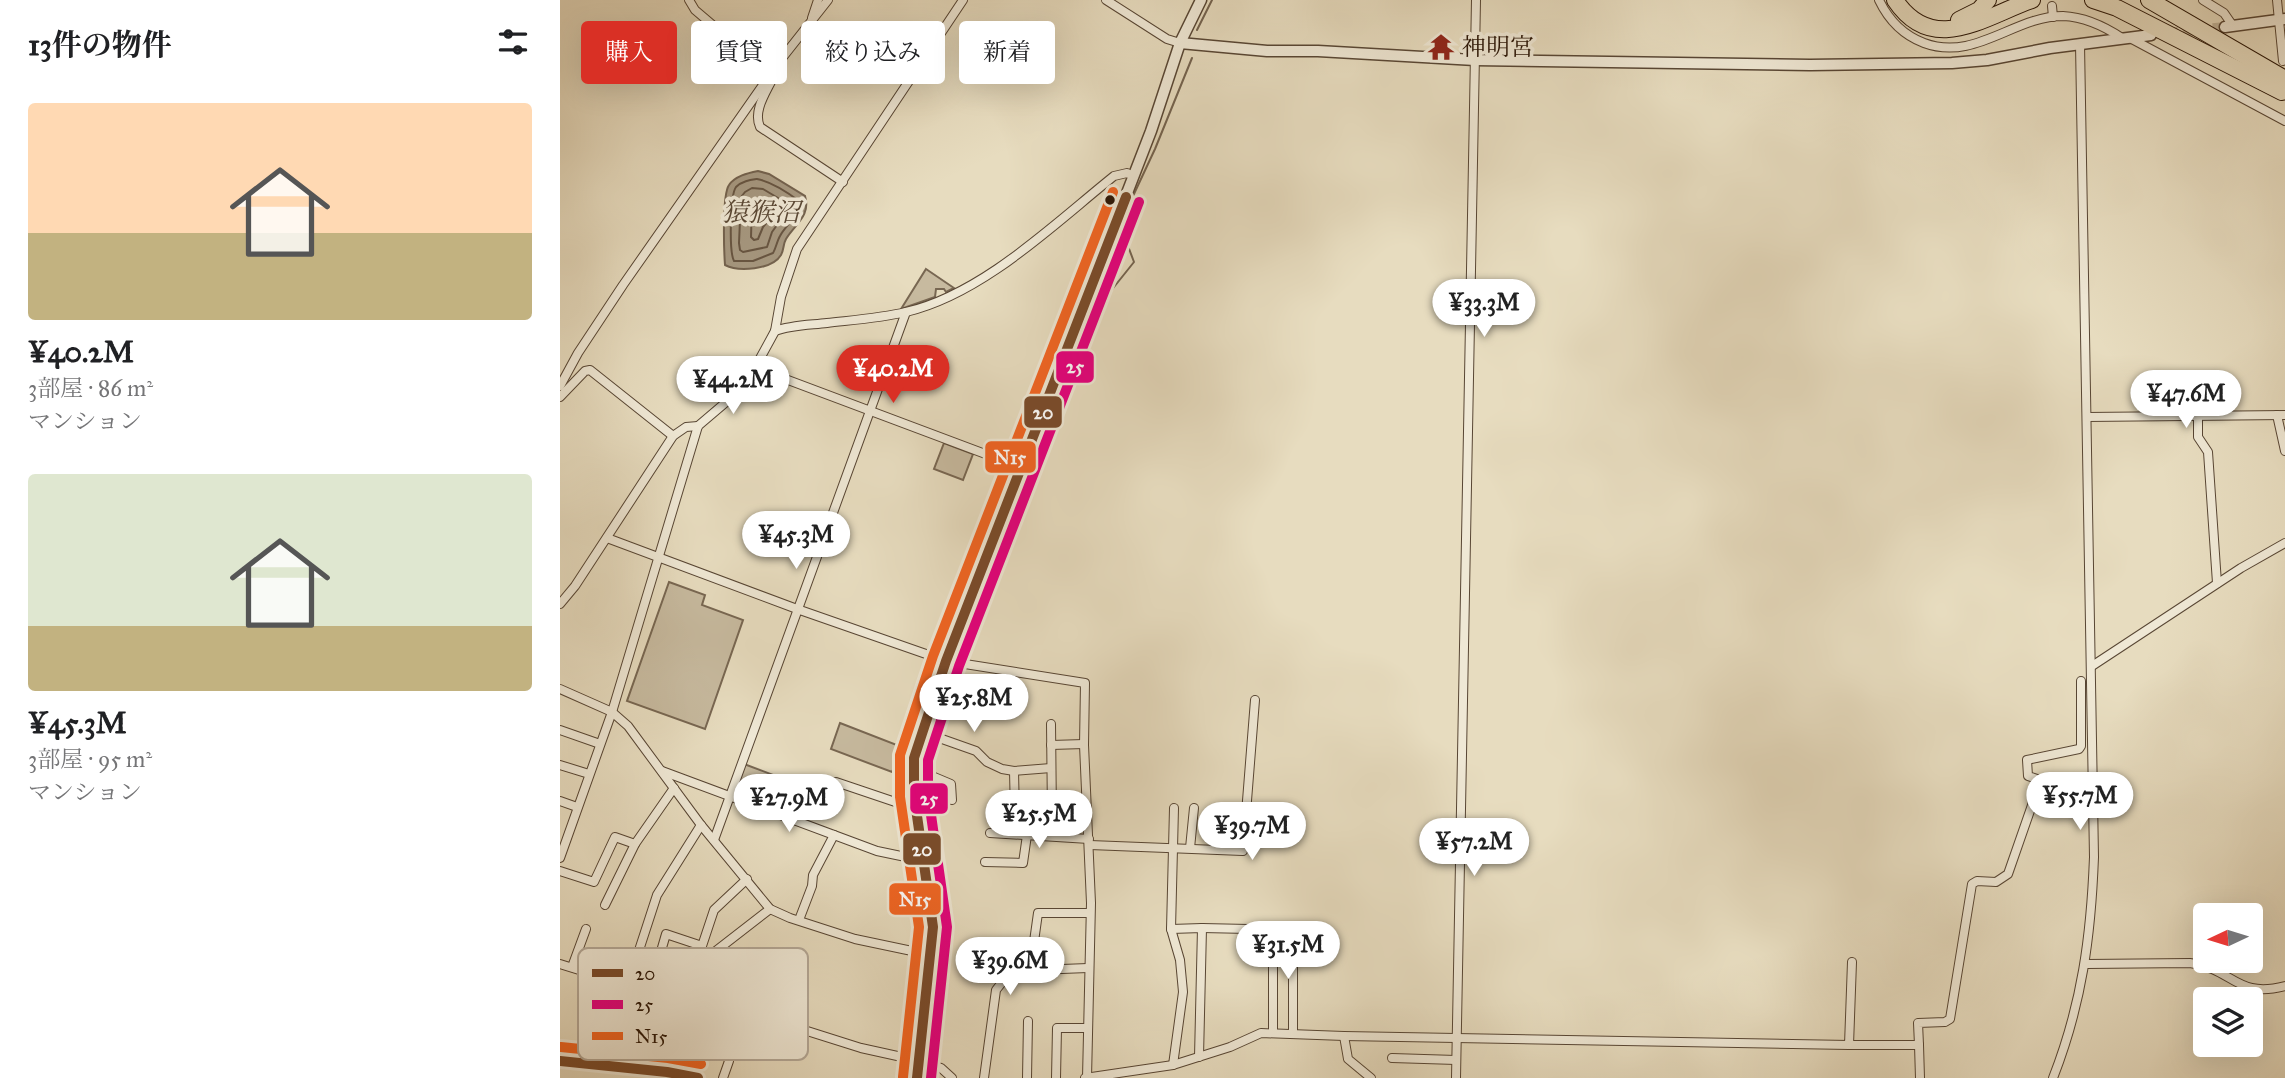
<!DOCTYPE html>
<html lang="ja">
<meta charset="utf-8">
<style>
:root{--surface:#fff;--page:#f2f2f2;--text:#202124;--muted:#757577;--accent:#d93025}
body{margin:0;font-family:"IM FELL Great Primer","Noto Serif JP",serif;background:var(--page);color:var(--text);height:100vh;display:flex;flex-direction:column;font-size:26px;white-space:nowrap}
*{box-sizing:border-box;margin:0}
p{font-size:23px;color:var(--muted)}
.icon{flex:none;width:38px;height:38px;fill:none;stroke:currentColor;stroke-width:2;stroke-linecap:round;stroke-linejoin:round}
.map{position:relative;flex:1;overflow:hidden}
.details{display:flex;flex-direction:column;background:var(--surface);width:560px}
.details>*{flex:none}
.banner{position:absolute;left:21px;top:21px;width:665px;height:63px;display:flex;gap:14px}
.needle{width:46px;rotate:266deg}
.controls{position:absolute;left:1633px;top:903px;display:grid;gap:14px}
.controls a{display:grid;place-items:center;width:70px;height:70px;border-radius:7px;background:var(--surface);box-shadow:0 7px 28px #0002;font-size:35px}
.price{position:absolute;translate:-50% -60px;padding:0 16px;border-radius:24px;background:#fff;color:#222;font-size:23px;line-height:46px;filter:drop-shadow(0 2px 4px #0008)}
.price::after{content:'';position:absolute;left:50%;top:42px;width:21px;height:16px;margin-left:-10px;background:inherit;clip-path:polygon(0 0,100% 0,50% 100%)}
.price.selected{background:var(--accent);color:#fff}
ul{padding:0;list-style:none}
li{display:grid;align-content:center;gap:14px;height:371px;padding:0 28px}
li span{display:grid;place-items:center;height:217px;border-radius:7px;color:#555}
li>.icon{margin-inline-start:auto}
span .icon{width:126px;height:126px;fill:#fffc;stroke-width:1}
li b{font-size:30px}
h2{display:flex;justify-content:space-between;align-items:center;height:84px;padding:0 28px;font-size:30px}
.chip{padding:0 24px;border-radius:7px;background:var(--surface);box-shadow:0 7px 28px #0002;font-size:24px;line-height:63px}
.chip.selected{background:var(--accent);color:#fff}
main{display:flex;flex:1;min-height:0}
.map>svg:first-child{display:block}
.green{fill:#c7ba9f;stroke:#786752;stroke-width:2}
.water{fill:#a69880;stroke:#74634f;stroke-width:2}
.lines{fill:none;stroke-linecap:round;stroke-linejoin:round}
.shore{stroke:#685642;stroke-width:2}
.stream{stroke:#74634f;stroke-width:2}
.tertiary-tunnel{stroke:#c1b49a;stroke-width:10;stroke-dasharray:10 5;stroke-linecap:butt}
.minor-casing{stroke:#584634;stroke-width:10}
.tertiary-casing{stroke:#584634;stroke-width:13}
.motorway-casing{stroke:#291405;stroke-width:18}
.minor{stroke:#efe8d5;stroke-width:8}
.tertiary{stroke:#efe8d5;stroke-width:10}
.motorway{stroke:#e7dcbf;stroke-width:16}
.bus-1-casing{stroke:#efe8d5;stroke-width:16}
.bus-2-casing{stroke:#efe8d5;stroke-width:16}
.bus-3-casing{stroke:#efe8d5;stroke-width:16}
.bus-1{stroke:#7a4b2a;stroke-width:10}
.bus-2{stroke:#e5007d;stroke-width:10}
.bus-3{stroke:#f26522;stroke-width:10}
.bus-dot{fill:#291405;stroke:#efe8d5;stroke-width:2.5}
.labels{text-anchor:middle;stroke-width:7;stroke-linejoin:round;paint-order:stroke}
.poi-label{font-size:24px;fill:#291405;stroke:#efe8d5;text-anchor:start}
.water-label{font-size:26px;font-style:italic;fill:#5b4936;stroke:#efe8d5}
.key{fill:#efe8d5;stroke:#b4a897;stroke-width:2}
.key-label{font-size:19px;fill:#291405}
.line-badge{stroke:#efe8d5;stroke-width:2.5}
.badge-label{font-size:19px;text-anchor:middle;font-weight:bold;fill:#fff}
</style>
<main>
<section class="details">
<h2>13件の物件<svg class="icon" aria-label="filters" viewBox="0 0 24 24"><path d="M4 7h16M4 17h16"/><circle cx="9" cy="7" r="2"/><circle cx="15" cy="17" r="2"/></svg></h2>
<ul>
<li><span style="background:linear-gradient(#ffd9b3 60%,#c2b280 0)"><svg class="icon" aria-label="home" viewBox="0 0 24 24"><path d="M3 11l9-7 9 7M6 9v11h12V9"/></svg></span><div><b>¥40.2M</b><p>3部屋 · 86 m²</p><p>マンション</p></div></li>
<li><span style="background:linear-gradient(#dfe7d0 70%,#c2b280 0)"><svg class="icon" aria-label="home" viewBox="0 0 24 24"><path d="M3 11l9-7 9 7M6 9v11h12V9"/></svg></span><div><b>¥45.3M</b><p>3部屋 · 95 m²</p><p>マンション</p></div></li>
</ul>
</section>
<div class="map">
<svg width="1725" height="1078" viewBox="0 0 1725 1078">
<rect width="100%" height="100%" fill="#e7dcbf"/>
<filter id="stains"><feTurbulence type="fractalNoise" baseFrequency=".00286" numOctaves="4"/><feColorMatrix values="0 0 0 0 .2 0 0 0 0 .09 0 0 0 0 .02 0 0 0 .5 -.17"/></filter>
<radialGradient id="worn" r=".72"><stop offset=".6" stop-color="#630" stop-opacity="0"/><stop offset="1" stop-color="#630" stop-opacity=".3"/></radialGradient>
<g class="green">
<polygon points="366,269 394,288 386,292 384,289 376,289 375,297 341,309"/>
<polygon points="384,443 413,454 403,480 374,469"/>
<polygon points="109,582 145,595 142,605 183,620 145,729 67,701"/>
<polygon points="280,723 342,747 332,772 271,749"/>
<polygon points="184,764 253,790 243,816 176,790"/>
</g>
<path class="water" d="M198,171L209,174L245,196C251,216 235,224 226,239C223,244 224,250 221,255C212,270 178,272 165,265C164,251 162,195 169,185C175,176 188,173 198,171Z"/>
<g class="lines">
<g class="shore">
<path d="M197,179C212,182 227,192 239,201C240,217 226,224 220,236C217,241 216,248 213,253L193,261H174C169,252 170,195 176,187C182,181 190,180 197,179Z"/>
<polygon points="192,188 203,189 228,204 230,207 212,232 207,247 183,252 180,250 179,243 181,197 185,192"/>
<polygon points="197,198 216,211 203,227 198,239 194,240 191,237 192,202"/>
</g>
<g class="stream">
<polyline points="637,30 652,0"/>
<polyline points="566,211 595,149 632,58"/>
<polyline points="472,489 478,457 484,450 486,438 505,389 508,362 519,345 535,305 550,292 574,262 562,230 563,216"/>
</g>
<polyline class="tertiary-tunnel" points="1608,33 1665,27"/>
<defs>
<g id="minor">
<polyline points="129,0 135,10 155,27 205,61"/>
<polyline points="546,0 607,39 620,43"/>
<path d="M1319,0C1329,21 1343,35 1364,43C1415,62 1454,16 1503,16C1525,17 1544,26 1562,38"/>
<polyline points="1643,0 1664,13 1673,26"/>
<polyline points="1717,0 1723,61"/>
<polyline points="1492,6 1493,17"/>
<polyline points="252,18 258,0"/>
<polyline points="1570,38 1725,121"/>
<path d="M215,73C209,89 192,109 200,127L283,182"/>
<polyline points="215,331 221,297 237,249 403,0"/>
<polyline points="196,368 460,467"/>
<polyline points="0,386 18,353 63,285 219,62 268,0"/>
<polyline points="0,397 25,371 30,370 113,436"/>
<polyline points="1717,415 1725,451"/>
<polyline points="1638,416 1638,437 1648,452 1657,583"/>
<polyline points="1527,417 1725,415"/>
<polyline points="47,538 237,609 386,661 525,683 524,745 531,903 527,1078"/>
<polyline points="0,604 15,586 113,436 126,427 138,426"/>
<polyline points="1532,666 1681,568 1725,543"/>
<polyline points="0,689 52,712 68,726 141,825 210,909 230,918 295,939 371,955"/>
<polyline points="363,728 382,739 416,751 427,762 442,769 454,771 491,768"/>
<polyline points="0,730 40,744"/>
<polyline points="491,745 524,744"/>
<polyline points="0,765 29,774"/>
<polyline points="353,768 391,784 392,800"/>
<polyline points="102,771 317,851 365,861"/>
<polyline points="454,771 455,815 492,816 491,724"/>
<polyline points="276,782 356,809"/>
<polyline points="0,801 17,807"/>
<polyline points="430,833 529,839"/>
<polyline points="154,840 346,312"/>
<polyline points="530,845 683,851 695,700"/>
<polyline points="630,848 634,808"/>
<path d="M0,858L52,712L138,426L185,386L215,331C231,325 250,325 267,323C293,320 321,318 346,312C423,294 494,224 554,176L567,173L574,176"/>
<polyline points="425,862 463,863 467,835"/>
<polyline points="0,871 34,882 55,837 75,844"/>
<polyline points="45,905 75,844 114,788"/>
<polyline points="239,920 252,886 253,875 274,835"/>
<polyline points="642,928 733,930 733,1034"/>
<polyline points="611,929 642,928 639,1057"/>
<polyline points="0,964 48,979 184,1011 301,1048 360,1061 381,1068 392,1078"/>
<path d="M1526,964L1630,963C1674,969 1676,999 1725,986"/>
<polyline points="12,967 26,929"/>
<polyline points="470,970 478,913 530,913"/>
<polyline points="68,984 97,895 141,825"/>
<polyline points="90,989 106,934 142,946 154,910 187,879"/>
<polyline points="713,1032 713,929"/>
<polyline points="784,1036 788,1059 811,1078"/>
<polyline points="1289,1045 1359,1045 1358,1023 1385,1022 1390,1019 1412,884 1417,881 1436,882 1448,874 1479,785 1477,779 1468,776 1467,760 1519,749 1521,746 1521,681"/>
<polyline points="1359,1045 1360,1078"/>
<polyline points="148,1052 167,1057 169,1061 163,1078"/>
<polyline points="162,1056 177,1010"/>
<polyline points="832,1058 896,1060"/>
<polyline points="9,1062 45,1032 103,992 210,909"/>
<polyline points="613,1065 623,992 620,960 611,929 614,808"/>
<polyline points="424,1078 436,990 451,971 528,968"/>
<polyline points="467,1078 468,1021"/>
<polyline points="496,1078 497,1028 528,1028"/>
<polyline points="525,1078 613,1065 670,1047 701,1033 784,1036 1289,1045 1292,962"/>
<polyline points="896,1078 916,0"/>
<path d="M1493,1078C1522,1004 1531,936 1534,857L1520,44"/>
</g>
<g id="tertiary">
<polyline points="1665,27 1725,19"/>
<polyline points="620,43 707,51 758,51 915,60 1250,65 1392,63 1427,60 1490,48 1591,35"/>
<polyline points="0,1061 107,1072 138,1078"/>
<polyline points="357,1078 373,927 354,795 354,758 386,661 591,131 620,43 641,0"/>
</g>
<g id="motorway">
<path d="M1335,0C1373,57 1425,16 1472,0"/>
<polyline points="1533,0 1557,8 1722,92"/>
<polyline points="1589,0 1725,79"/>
<polyline points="1399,20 1419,10 1428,0"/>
</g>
</defs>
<use href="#minor" class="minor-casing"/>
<use href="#tertiary" class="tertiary-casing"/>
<use href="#motorway" class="motorway-casing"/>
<use href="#minor" class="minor"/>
<use href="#tertiary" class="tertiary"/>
<use href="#motorway" class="motorway"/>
<defs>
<g id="bus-1">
<polyline points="0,1061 107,1072 138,1078"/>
<polyline points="357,1078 373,927 354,795 354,758 386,661 566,197"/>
</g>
<polyline id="bus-2" points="371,1078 387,927 368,794 368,760 399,666 579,202"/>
<g id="bus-3">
<polyline points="1,1047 108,1058 141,1064"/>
<polyline points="343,1077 359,927 340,797 340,755 373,656 553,192"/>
</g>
</defs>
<use href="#bus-1" class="bus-1-casing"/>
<use href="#bus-2" class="bus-2-casing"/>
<use href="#bus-3" class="bus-3-casing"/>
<use href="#bus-1" class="bus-1"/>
<use href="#bus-2" class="bus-2"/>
<use href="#bus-3" class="bus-3"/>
</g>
<defs>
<symbol id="temple-bare" viewBox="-9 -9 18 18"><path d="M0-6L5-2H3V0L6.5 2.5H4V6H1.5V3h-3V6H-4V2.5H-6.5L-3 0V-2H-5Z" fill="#8f2418" stroke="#efe8d5" stroke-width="2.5" paint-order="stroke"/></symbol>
</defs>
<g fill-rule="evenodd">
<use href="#temple-bare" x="862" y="28" width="38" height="38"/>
</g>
<circle class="bus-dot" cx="550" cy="200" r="6"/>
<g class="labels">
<g class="poi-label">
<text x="902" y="55">神明宮</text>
</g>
<g class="water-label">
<text x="201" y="221">猿猴沼</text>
</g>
</g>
<rect x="18" y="948" width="230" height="112" rx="10" class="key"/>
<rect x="32" y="969" width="31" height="8" fill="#7a4b2a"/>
<rect x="32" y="1000" width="31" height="9" fill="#e5007d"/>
<rect x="32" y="1032" width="31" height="8" fill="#f26522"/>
<g class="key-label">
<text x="75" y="980">20</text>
<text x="75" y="1011">25</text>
<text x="75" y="1043">N15</text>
</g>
<g class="line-badge">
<rect x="495" y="350" width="40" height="34" rx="7" fill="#e5007d"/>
<rect x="463" y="395" width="40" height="34" rx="7" fill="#7a4b2a"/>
<rect x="424" y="440" width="53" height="34" rx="7" fill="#f26522"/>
<rect x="349" y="782" width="40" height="33" rx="7" fill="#e5007d"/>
<rect x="342" y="832" width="40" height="34" rx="7" fill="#7a4b2a"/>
<rect x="328" y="882" width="54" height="34" rx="7" fill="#f26522"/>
</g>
<g class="badge-label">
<text x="515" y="373">25</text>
<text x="483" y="419">20</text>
<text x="450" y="464">N15</text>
<text x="369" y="805">25</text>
<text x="362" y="856">20</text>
<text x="355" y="906">N15</text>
</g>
<rect width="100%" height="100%" filter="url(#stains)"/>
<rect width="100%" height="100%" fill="url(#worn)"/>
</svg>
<div class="controls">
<a><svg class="needle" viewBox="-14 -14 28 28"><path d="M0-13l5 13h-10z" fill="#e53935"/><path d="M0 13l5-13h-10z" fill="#757577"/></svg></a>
<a><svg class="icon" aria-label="layers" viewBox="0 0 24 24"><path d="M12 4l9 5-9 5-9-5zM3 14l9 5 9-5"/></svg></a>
</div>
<b class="price" style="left:924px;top:339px">¥33.3M</b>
<b class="price selected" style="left:333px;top:405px">¥40.2M</b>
<b class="price" style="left:173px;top:416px">¥44.2M</b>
<b class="price" style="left:1626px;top:430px">¥47.6M</b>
<b class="price" style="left:236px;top:571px">¥45.3M</b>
<b class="price" style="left:414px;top:734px">¥25.8M</b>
<b class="price" style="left:1520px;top:832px">¥55.7M</b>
<b class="price" style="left:229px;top:834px">¥27.9M</b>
<b class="price" style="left:479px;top:850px">¥25.5M</b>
<b class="price" style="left:692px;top:862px">¥39.7M</b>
<b class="price" style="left:914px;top:878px">¥57.2M</b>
<b class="price" style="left:728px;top:981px">¥31.5M</b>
<b class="price" style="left:450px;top:997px">¥39.6M</b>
<div class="banner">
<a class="chip selected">購入</a>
<a class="chip">賃貸</a>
<a class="chip">絞り込み</a>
<a class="chip">新着</a>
</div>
</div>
</main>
